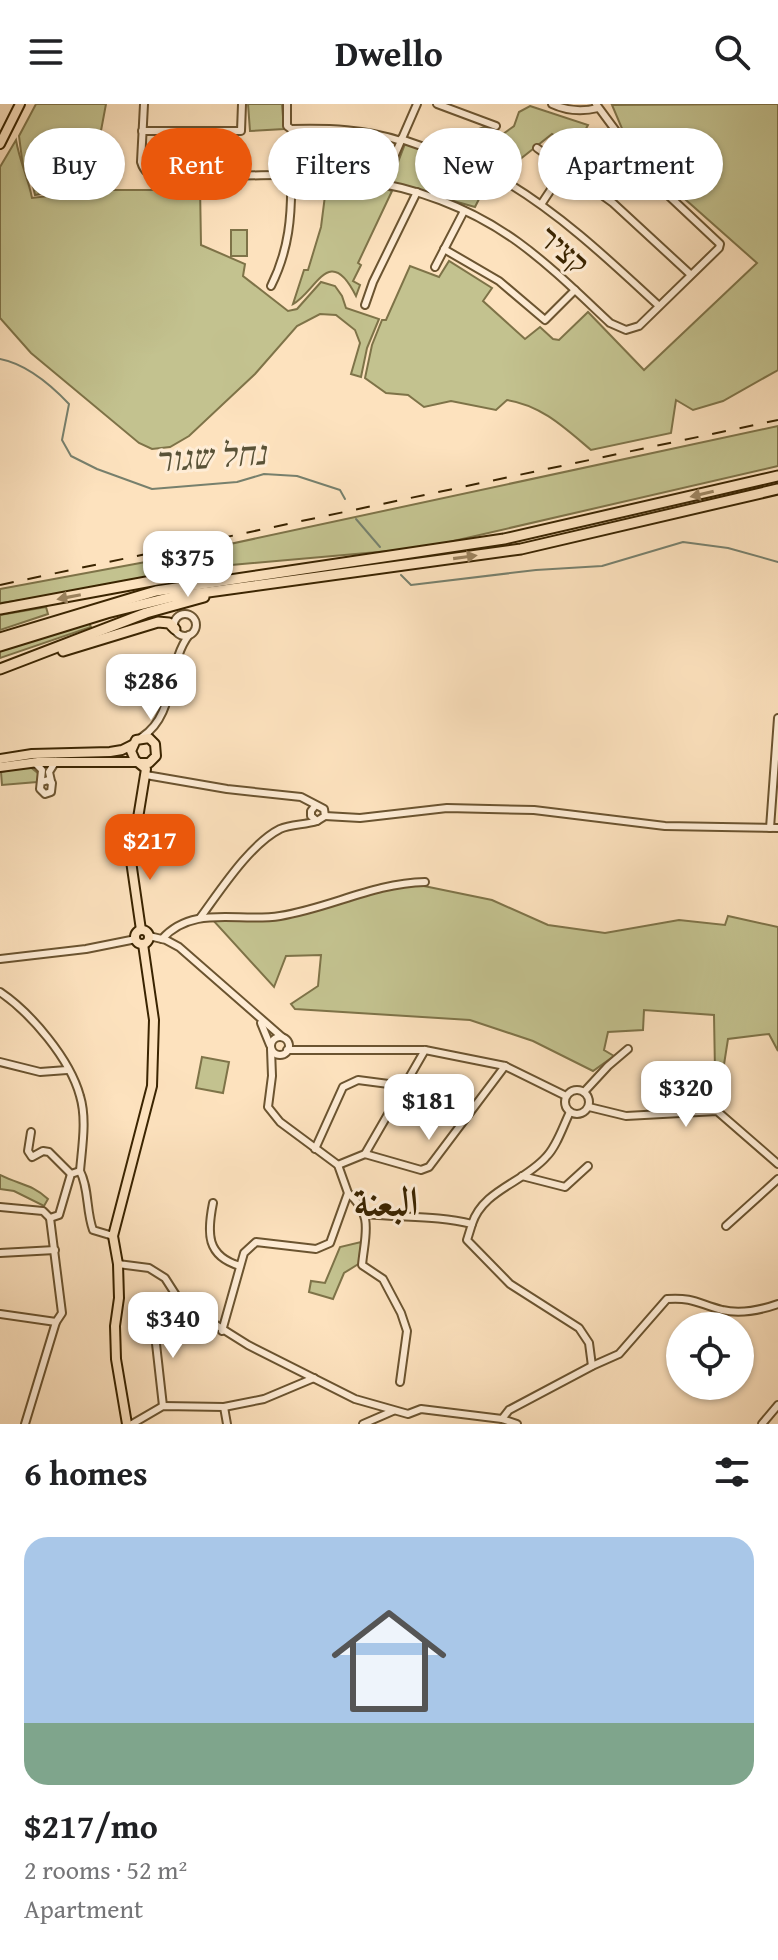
<!DOCTYPE html>
<meta charset="utf-8">
<style>
:root{--surface:#fff;--page:#f6f6f6;--text:#202124;--muted:#757577;--accent:#ea580c}
body{margin:0;font-family:"Gentium Book Plus",Amiri,"Frank Ruhl Libre",serif;background:var(--page);color:var(--text);height:100vh;display:flex;flex-direction:column;font-size:30px;white-space:nowrap}
*{box-sizing:border-box;margin:0}
p{font-size:26px;color:var(--muted)}
.icon{flex:none;width:44px;height:44px;fill:none;stroke:currentColor;stroke-width:2;stroke-linecap:round;stroke-linejoin:round}
.map{position:relative;height:1320px;overflow:hidden}
.drawer{display:flex;flex-direction:column;background:var(--surface);flex:1}
.drawer>*{flex:none}
.banner{position:absolute;left:24px;top:24px;width:730px;height:72px;display:flex;gap:16px}
.buttons{position:absolute;left:666px;top:1208px;display:grid;gap:16px}
.buttons a{display:grid;place-items:center;width:88px;height:88px;border-radius:50%;background:var(--surface);box-shadow:0 2px 6px #0004;font-size:40px}
.price{position:absolute;translate:-50% -68px;padding:0 18px;border-radius:16px;background:#fff;color:#222;font-size:26px;line-height:52px;filter:drop-shadow(0 2px 4px #0008)}
.price::after{content:'';position:absolute;left:50%;top:48px;width:24px;height:18px;margin-left:-12px;background:inherit;clip-path:polygon(0 0,100% 0,50% 100%)}
.price.active{background:var(--accent);color:#fff}
ul{padding:0;list-style:none}
li{display:grid;align-content:center;gap:16px;height:424px;padding:0 24px}
li span{display:grid;place-items:center;height:248px;border-radius:24px;color:#555}
li>.icon{margin-inline-start:auto}
span .icon{width:144px;height:144px;fill:#fffc;stroke-width:1}
li b{font-size:34px}
h2{display:flex;justify-content:space-between;align-items:center;height:96px;padding:0 24px;font-size:34px}
.chip{padding:0 28px;border-radius:36px;background:var(--surface);box-shadow:0 2px 6px #0004;font-size:28px;line-height:72px}
.chip.active{background:var(--accent);color:#fff}
header{display:flex;justify-content:space-between;align-items:center;height:104px;padding:0 24px;background:var(--surface);font-size:36px;font-weight:800}
.map>svg:first-child{display:block}
.green{fill:#c3c28f;stroke:#7e7348;stroke-width:2}
.lines{fill:none;stroke-linecap:round;stroke-linejoin:round}
.stream{stroke:#77806d;stroke-width:2}
.minor-casing{stroke:#6b5430;stroke-width:10}
.major-casing{stroke:#3a2400;stroke-width:12}
.highway-casing{stroke:#3a2400;stroke-width:13}
.minor{stroke:#feecd5;stroke-width:6}
.major{stroke:#fde2be;stroke-width:8}
.highway{stroke:#fde2be;stroke-width:9}
.rail{stroke:#3a2400;stroke-width:2;stroke-dasharray:14 14;stroke-linecap:butt}
.oneway{fill:#9c835f}
.labels{text-anchor:middle;stroke-width:6;stroke-linejoin:round;paint-order:stroke}
.street-label{font-size:32px;fill:#3a2400;stroke:#feecd5}
.water-label{font-size:34px;font-style:italic;fill:#595237;stroke:#feecd5}
.district-label{font-size:40px;font-weight:bold;fill:#3a2400;stroke:#feecd5}
</style>
<header><svg class="icon" aria-label="menu" viewBox="0 0 24 24"><path d="M4 6h16M4 12h16M4 18h16"/></svg>Dwello<svg class="icon" aria-label="search" viewBox="0 0 24 24"><circle cx="10" cy="10" r="6"/><path d="M15 15l6 6"/></svg></header>
<div class="map">
<svg width="778" height="1320" viewBox="0 0 778 1320">
<rect width="100%" height="100%" fill="#fde2be"/>
<filter id="stains"><feTurbulence type="fractalNoise" baseFrequency=".0025" numOctaves="4"/><feColorMatrix values="0 0 0 0 .2 0 0 0 0 .09 0 0 0 0 .02 0 0 0 .5 -.17"/></filter>
<radialGradient id="worn" r=".72"><stop offset=".6" stop-color="#630" stop-opacity="0"/><stop offset="1" stop-color="#630" stop-opacity=".3"/></radialGradient>
<g class="green">
<polygon points="36,0 106,0 97,48 99,79 35,91 31,73 23,63 19,32"/>
<polygon points="248,0 282,0 284,25 250,27"/>
<path d="M778,0V266L723,297L693,306L676,296L671,329L591,346C565,324 541,301 507,296L496,306L451,297L424,303L408,291L386,289L365,274L372,241L382,216H386L410,162L439,173L449,157L492,184L483,197L525,235L540,223L553,235L559,236L588,208L644,266L757,159L677,88L656,57L623,27L612,1Z"/>
<polygon points="530,2 588,21 575,44 552,30 485,83 475,103 390,79 405,40 458,56 473,27 484,23 503,30 514,22 519,8"/>
<path d="M16,36C20,59 28,73 32,94L101,86H154L200,82L201,141L245,160L243,172L288,207L297,205L321,178L335,182L342,192L346,204L379,215L367,244L361,273L351,270L360,239L355,226L336,211L320,210L297,222L255,270L189,332L170,343L152,345L139,339L31,249L0,214V63Z"/>
<path d="M327,76L371,80L392,87L358,159L361,161L353,177L360,181L356,192C329,138 316,188 293,200L304,166H308L321,123Z"/>
<rect x="231" y="126" width="16" height="26"/>
<polygon points="778,322 778,362 423,444 209,463 73,489 0,499 0,485 151,457"/>
<polygon points="46,503 48,510 0,526 0,511"/>
<polygon points="88,517 91,523 0,554 0,546"/>
<polygon points="29,662 39,670 37,678 2,681 1,668"/>
<polygon points="419,781 492,796 548,821 605,829 679,816 725,821 728,812 778,823 778,947 769,930 728,935 723,967 715,967 714,911 644,906 643,926 608,928 604,946 614,952 593,967 533,937 470,916 295,905 291,900 318,882 321,851 286,852 274,883 211,814 289,810 387,783"/>
<polygon points="202,953 229,958 223,989 196,984"/>
<path d="M0,1071C20,1081 32,1080 48,1095L44,1102L14,1087L0,1085Z"/>
<polygon points="361,1138 360,1159 344,1169 333,1195 309,1188 311,1177 325,1179 340,1143"/>
</g>
<g class="lines">
<g class="stream">
<path d="M0,255C26,260 51,281 69,300L62,336L71,352L97,365L152,385L237,378L264,370L297,372L340,386L345,395"/>
<polyline points="356,415 380,443"/>
<polyline points="401,471 411,481 536,466 602,462 683,438 728,444 778,458"/>
</g>
<defs>
<g id="minor">
<path d="M144,0L141,58C144,68 150,72 160,75C290,70 405,57 518,138C551,162 580,191 610,219L626,226L639,222L719,144L720,140L653,77L596,0"/>
<path d="M287,0V22L291,25C328,24 366,25 401,37"/>
<polyline points="437,0 496,22"/>
<path d="M552,0C567,7 582,8 598,4"/>
<polyline points="142,27 241,27 242,0"/>
<polyline points="401,35 450,52"/>
<polyline points="537,44 613,99 690,170"/>
<polyline points="383,78 417,0"/>
<path d="M508,79C564,113 610,157 658,201"/>
<polyline points="542,99 566,63"/>
<polyline points="444,145 499,177 545,216 575,186"/>
<polyline points="435,163 464,107"/>
<path d="M271,182C289,146 292,112 291,71"/>
<polyline points="365,201 373,178 417,88"/>
<circle cx="185" cy="521" r="11"/>
<path d="M142,633C177,610 166,561 189,531"/>
<polyline points="34,658 42,666 40,685 45,690 51,688 52,679 48,676 42,678"/>
<polyline points="146,671 227,685 301,693 324,705 325,712 317,717 311,712 311,707 315,702"/>
<polyline points="51,677 49,668 56,657"/>
<polyline points="325,712 360,714 447,704 534,706 665,722 778,724"/>
<polyline points="770,724 778,614"/>
<path d="M200,814C220,787 250,740 280,725C291,720 305,721 317,717"/>
<polyline points="149,832 166,836 179,843 282,933"/>
<path d="M162,835C193,800 240,819 280,812C330,804 374,779 425,778"/>
<polyline points="0,855 86,845 136,835"/>
<path d="M0,888C31,909 70,955 80,992C87,1015 82,1043 80,1067"/>
<polyline points="261,919 270,941"/>
<circle cx="280" cy="942" r="9"/>
<polyline points="287,946 425,946 505,962 566,992"/>
<polyline points="0,958 40,968 67,966"/>
<circle cx="577" cy="998" r="12"/>
<polyline points="584,988 608,962 628,945"/>
<polyline points="589,1003 626,1012 717,1007 778,1060"/>
<polyline points="31,1028 28,1047 32,1053 43,1047 49,1048 71,1070"/>
<polyline points="315,1045 343,983 358,976 404,982"/>
<polyline points="365,1050 425,946"/>
<polyline points="338,1061 365,1050 421,1066 429,1063 505,962"/>
<polyline points="522,1072 565,1083 588,1062"/>
<path d="M348,1089C374,1111 365,1130 362,1161L383,1175L401,1209L407,1227L400,1278"/>
<path d="M213,1099C207,1129 206,1152 240,1162"/>
<path d="M0,1103L43,1107L50,1114L59,1111L71,1070L80,1067C89,1084 86,1107 93,1126L113,1132"/>
<path d="M366,1110C403,1114 436,1111 472,1120L467,1136L510,1180L579,1224L589,1239L592,1262"/>
<path d="M472,1120C483,1086 523,1079 546,1053C557,1042 563,1022 570,1008"/>
<polyline points="726,1122 778,1075"/>
<polyline points="0,1149 55,1146"/>
<polyline points="118,1160 149,1164 165,1174 181,1199 248,1241 355,1295 408,1310 421,1305 502,1315 517,1320"/>
<polyline points="0,1210 56,1218"/>
<polyline points="153,1213 163,1302"/>
<polyline points="222,1227 244,1149 256,1138 316,1145 330,1139 348,1089 338,1061 280,1018 268,1003 272,972 271,945"/>
<polyline points="224,1303 227,1320"/>
<path d="M502,1315L509,1306L592,1262L619,1250L667,1195C693,1193 699,1200 722,1206C740,1210 761,1206 778,1200"/>
<polyline points="25,1320 56,1218 62,1209 50,1114"/>
<polyline points="132,1320 163,1302 224,1303 264,1295 314,1274"/>
<polyline points="363,1320 393,1307"/>
<polyline points="762,1320 778,1301"/>
</g>
<g id="major">
<polyline points="0,40 20,0"/>
<polyline points="0,655 32,650 110,648 122,646 132,641"/>
<polyline points="141,659 149,659 156,652 155,640 149,634 136,636 131,647 135,656 146,665 131,757 141,826"/>
<polyline points="0,663 38,658 137,658"/>
<circle cx="142" cy="833" r="7"/>
<polyline points="127,1320 116,1255 115,1222 119,1194 118,1160 113,1132 152,982 154,916 143,840"/>
</g>
<g id="highway">
<polyline points="0,505 157,476 179,473 206,475"/>
<polyline points="0,534 156,487 504,435 778,372"/>
<polyline points="0,542 107,509 172,493 521,445 778,385"/>
<polyline points="63,547 158,518 169,519 175,525"/>
<polyline points="0,565 146,509 204,493"/>
</g>
</defs>
<use href="#minor" class="minor-casing"/>
<use href="#major" class="major-casing"/>
<use href="#highway" class="highway-casing"/>
<use href="#minor" class="minor"/>
<use href="#major" class="major"/>
<use href="#highway" class="highway"/>
<polyline class="rail" points="0,481 778,316"/>
</g>
<defs><path id="oneway-solid" d="M-6-.8H1V-3.2L6.5 0L1 3.2V.8H-6Z" transform="scale(2)"/></defs>
<g class="oneway">
<use href="#oneway-solid" transform="translate(702 390) rotate(167)"/>
<use href="#oneway-solid" transform="translate(465 453) rotate(-8)"/>
<use href="#oneway-solid" transform="translate(69 493) rotate(169)"/>
</g>
<g class="labels">
<g class="street-label">
<text transform="translate(564 146) rotate(41)" y="11">קציר</text>
</g>
<g class="water-label">
<text transform="translate(210 352) rotate(-4)" y="12">נחל שגור</text>
</g>
<g class="district-label">
<text x="386" y="1111">البعنة</text>
</g>
</g>
<rect width="100%" height="100%" filter="url(#stains)"/>
<rect width="100%" height="100%" fill="url(#worn)"/>
</svg>
<div class="buttons">
<a><svg class="icon" aria-label="locate" viewBox="0 0 24 24"><circle cx="12" cy="12" r="6"/><path d="M12 2v4M12 18v4M2 12h4M18 12h4"/></svg></a>
</div>
<b class="price" style="left:188px;top:495px">$375</b>
<b class="price" style="left:151px;top:618px">$286</b>
<b class="price active" style="left:150px;top:778px">$217</b>
<b class="price" style="left:686px;top:1025px">$320</b>
<b class="price" style="left:429px;top:1038px">$181</b>
<b class="price" style="left:173px;top:1256px">$340</b>
<div class="banner">
<a class="chip">Buy</a>
<a class="chip active">Rent</a>
<a class="chip">Filters</a>
<a class="chip">New</a>
<a class="chip">Apartment</a>
</div>
</div>
<section class="drawer">
<h2>6 homes<svg class="icon" aria-label="filters" viewBox="0 0 24 24"><path d="M4 7h16M4 17h16"/><circle cx="9" cy="7" r="2"/><circle cx="15" cy="17" r="2"/></svg></h2>
<ul>
<li><span style="background:linear-gradient(#a9c7e8 75%,#7fa58c 0)"><svg class="icon" aria-label="home" viewBox="0 0 24 24"><path d="M3 11l9-7 9 7M6 9v11h12V9"/></svg></span><div><b>$217/mo</b><p>2 rooms · 52 m²</p><p>Apartment</p></div></li>
</ul>
</section>
